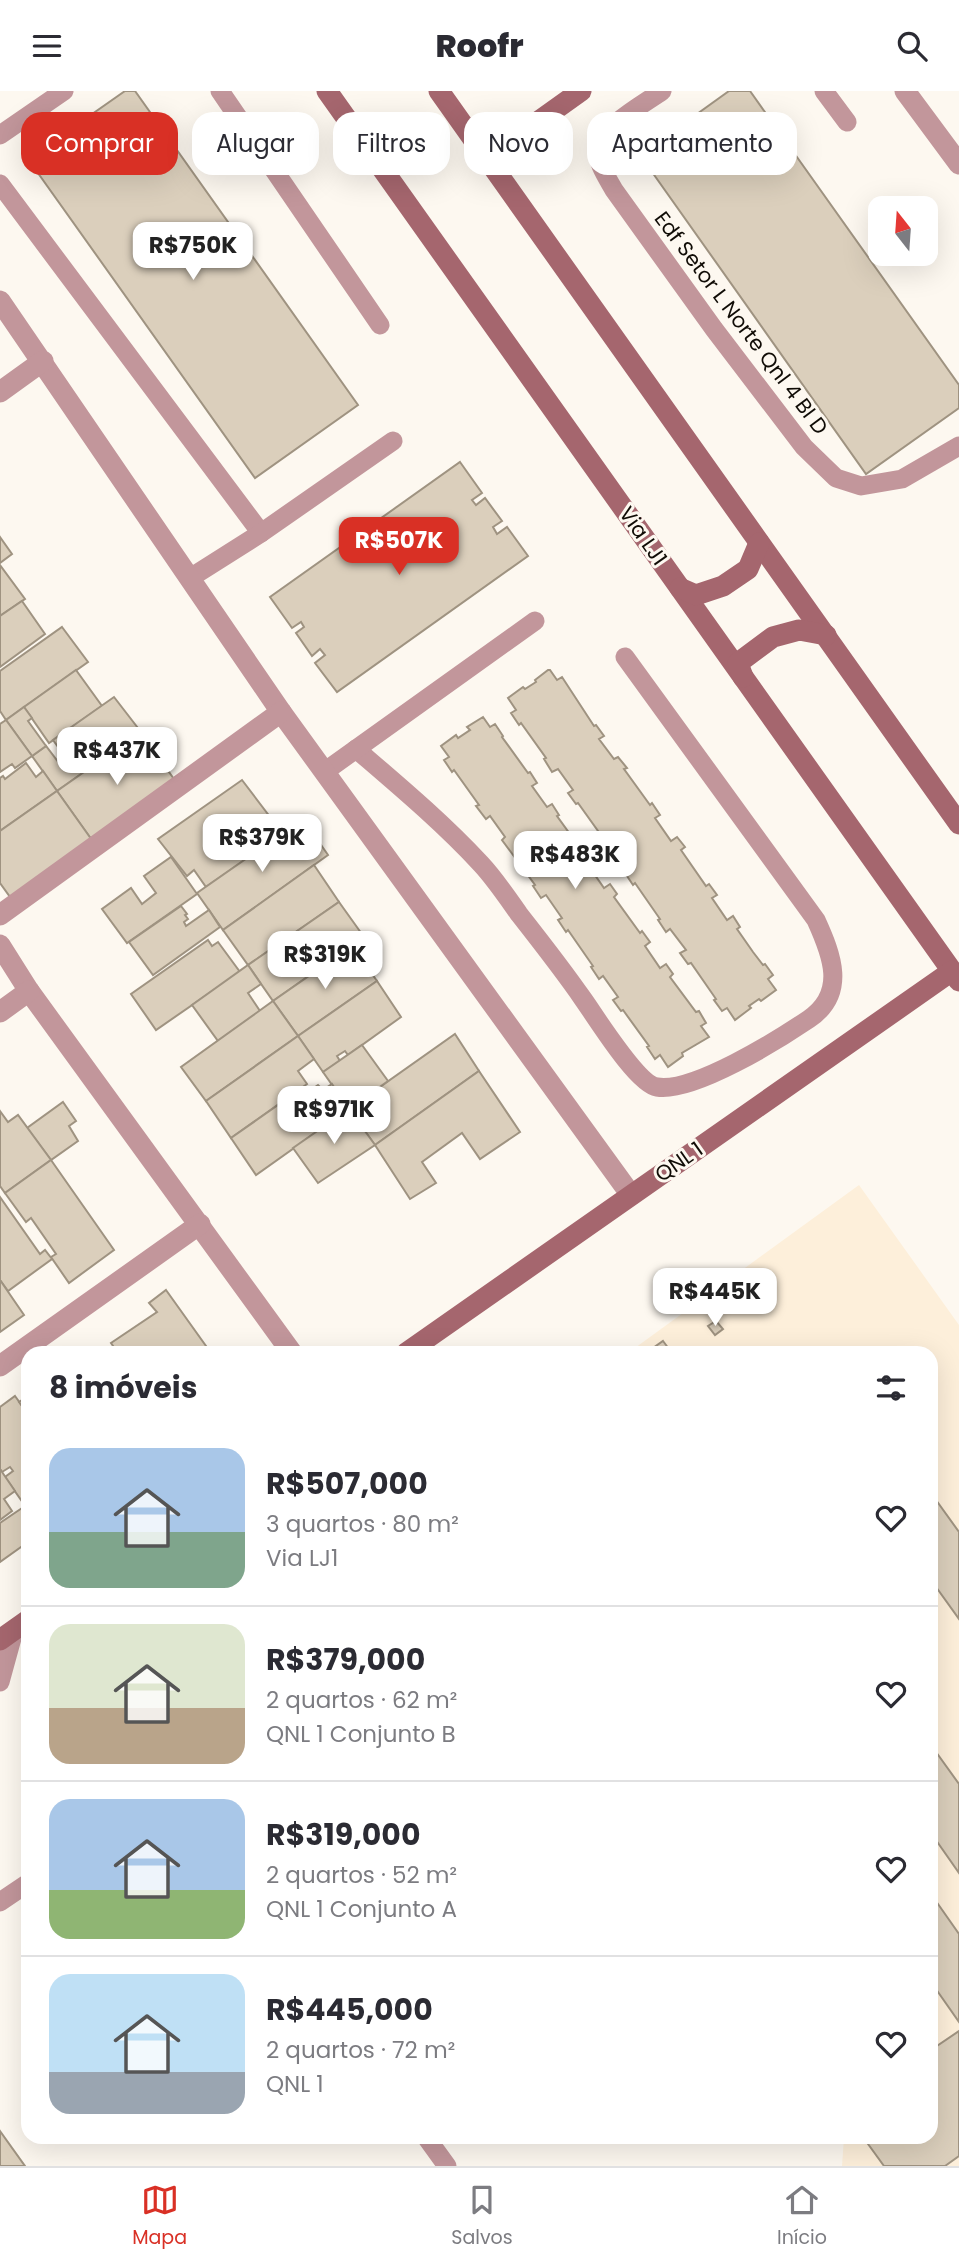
<!DOCTYPE html>
<html lang="pt">
<meta charset="utf-8">
<style>
:root{--surface:#fff;--page:#f7f7f7;--text:#2b2b33;--muted:#7c7c81;--line:#e1e1e2;--accent:#d93025}
body{margin:0;font-family:Poppins,sans-serif;background:var(--page);color:var(--text);height:100vh;display:flex;flex-direction:column;font-size:26px;white-space:nowrap}
*{box-sizing:border-box;margin:0}
p{font-size:23px;color:var(--muted)}
.icon{flex:none;width:38px;height:38px;fill:none;stroke:currentColor;stroke-width:2;stroke-linecap:round;stroke-linejoin:round}
.map{position:relative;flex:1;overflow:hidden}
.sheet{position:absolute;left:21px;top:1255px;width:917px;height:798px;display:flex;flex-direction:column;background:var(--surface);border-radius:21px;box-shadow:0 7px 28px #0002}
.sheet>*{flex:none}
.top-card{position:absolute;left:21px;top:21px;width:917px;height:63px;display:flex;gap:14px}
.needle{width:46px;rotate:343deg}
.controls{position:absolute;left:868px;top:105px;display:grid;gap:14px}
.controls a{display:grid;place-items:center;width:70px;height:70px;border-radius:14px;background:var(--surface);box-shadow:0 7px 28px #0002;font-size:35px}
.price{position:absolute;translate:-50% -60px;padding:0 16px;border-radius:14px;background:#fff;color:#222;font-size:23px;line-height:46px;filter:drop-shadow(0 2px 4px #0008)}
.price::after{content:'';position:absolute;left:50%;top:42px;width:21px;height:16px;margin-left:-10px;background:inherit;clip-path:polygon(0 0,100% 0,50% 100%)}
.price.on{background:var(--accent);color:#fff}
ul{padding:0;list-style:none}
li{display:flex;align-items:center;gap:21px;height:175px;padding:0 28px}
li+li{border-top:2px solid var(--line)}
li span{display:grid;place-items:center;flex:none;width:196px;height:140px;border-radius:21px;color:#555}
li>.icon{margin-inline-start:auto}
span .icon{width:84px;height:84px;fill:#fffc;stroke-width:1}
li b{font-size:30px}
h2{display:flex;justify-content:space-between;align-items:center;height:84px;padding:0 28px;font-size:30px}
.pill{padding:0 24px;border-radius:21px;background:var(--surface);box-shadow:0 7px 28px #0002;font-size:24px;line-height:63px}
.pill.on{background:var(--accent);color:#fff}
header{display:flex;justify-content:space-between;align-items:center;height:91px;padding:0 28px;background:var(--surface);font-size:32px;font-weight:800}
.tabs{display:flex;justify-content:space-around;align-items:center;height:98px;border-top:2px solid var(--line);background:var(--surface);font-size:19px;color:var(--muted)}
.tabs a{display:grid;justify-items:center;gap:4px}
.tabs .on{color:var(--accent)}
.map>svg:first-child{display:block}
.built{fill:#fdefda}
.building{fill:#dbcfbc;stroke:#9f9381;stroke-width:2}
.lines{fill:none;stroke-linecap:round;stroke-linejoin:round}
.lane{stroke:#c2969b;stroke-width:19}
.street{stroke:#c2969b;stroke-width:21}
.secondary{stroke:#a5666e;stroke-width:21}
.labels{text-anchor:middle;stroke-width:6;stroke-linejoin:round;paint-order:stroke}
.street-label{font-size:21px;fill:#100c06;stroke:#fdf8f0}
</style>
<header><svg class="icon" aria-label="menu" viewBox="0 0 24 24"><path d="M4 6h16M4 12h16M4 18h16"/></svg>Roofr<svg class="icon" aria-label="search" viewBox="0 0 24 24"><circle cx="10" cy="10" r="6"/><path d="M15 15l6 6"/></svg></header>
<div class="map">
<svg width="959" height="2075" viewBox="0 0 959 2075">
<rect width="100%" height="100%" fill="#fdf8f0"/>
<polygon class="built" points="859,1094 959,1234 959,2075 842,2075 844,2046 931,2046 931,1262 628,1262"/>
<g class="building">
<polygon points="125,0 135,0 358,314 255,387 28,68"/>
<polygon points="729,0 750,0 959,294 959,317 866,383 640,64"/>
<polygon points="460,371 482,402 472,409 476,414 485,407 502,430 493,436 497,443 507,436 528,465 337,601 315,572 325,564 320,558 312,565 296,542 304,536 301,531 292,537 270,506"/>
<polygon points="0,446 12,463 0,472"/>
<polygon points="0,474 25,508 0,525"/>
<polygon points="22,510 45,543 0,576 0,525"/>
<polygon points="62,536 88,571 6,629 0,620 0,580"/>
<polygon points="76,579 102,615 49,652 24,616"/>
<polygon points="548,579 550,579 557,589 562,586 594,635 596,634 604,645 599,648 614,668 618,666 627,677 624,678 650,714 652,712 660,724 655,727 671,750 677,746 685,756 681,759 706,795 709,793 717,804 712,807 727,829 733,825 740,836 737,838 753,861 763,874 765,873 773,884 768,888 776,899 761,910 759,908 749,915 751,917 735,929 727,917 722,920 714,909 716,908 691,872 688,873 680,862 686,859 670,838 666,841 658,829 660,828 635,792 633,794 625,782 629,779 613,757 608,760 601,748 603,747 578,712 576,713 568,702 573,699 558,678 552,681 544,668 546,667 521,632 519,634 511,622 516,619 508,607 523,596 525,598 536,591 535,589"/>
<polygon points="114,606 141,641 57,700 32,665 46,655 59,672 66,667 53,649"/>
<polygon points="24,616 32,627 28,630 46,655 32,665 6,629"/>
<polygon points="483,626 490,636 495,633 503,645 502,646 528,682 530,681 537,692 532,695 547,716 552,713 559,724 557,725 583,761 585,760 593,771 588,774 604,797 610,793 617,803 614,806 640,842 642,840 650,851 645,855 660,877 666,873 673,883 670,886 696,921 699,920 706,932 701,935 709,946 682,962 683,965 668,976 660,964 655,968 647,956 649,955 623,919 621,920 613,909 618,906 603,885 599,888 591,876 593,875 568,839 566,841 558,829 562,827 546,804 541,807 533,795 535,794 502,749 505,746 490,725 486,728 476,715 479,714 454,679 452,681 444,669 449,666 441,655 456,644 458,647 470,639 467,636"/>
<polygon points="6,629 32,665 15,677 12,673 0,681 0,633"/>
<polygon points="141,641 176,691 94,752 57,700"/>
<polygon points="26,672 36,686 43,680 57,700 0,740 0,687 3,685 5,688"/>
<polygon points="242,689 283,743 206,796 194,779 187,785 158,748"/>
<polygon points="57,700 94,752 13,810 0,792 0,740"/>
<polygon points="303,728 328,764 223,839 197,802"/>
<polygon points="171,766 197,803 127,852 102,818 131,797 142,813 156,802 144,785"/>
<polygon points="314,774 339,811 248,874 223,839"/>
<polygon points="339,811 364,846 273,910 248,874"/>
<polygon points="181,815 187,823 185,824 188,828 184,831 186,835 209,819 220,836 153,884 129,851"/>
<polygon points="208,849 212,855 218,851 240,881 156,939 131,903"/>
<polygon points="352,855 377,890 298,945 273,910"/>
<polygon points="248,874 261,893 248,902 260,920 218,950 192,914"/>
<polygon points="377,890 401,926 348,964 345,960 337,965 340,970 323,981 298,945"/>
<polygon points="273,910 298,945 206,1010 181,976"/>
<polygon points="455,943 479,980 375,1054 359,1032 374,1022 363,1008"/>
<polygon points="298,945 314,968 298,980 307,993 231,1047 206,1010"/>
<polygon points="362,954 388,990 363,1008 361,1006 351,1012 353,1015 349,1018 323,981"/>
<polygon points="479,980 520,1041 480,1068 462,1042 422,1071 436,1092 410,1108 375,1054"/>
<polygon points="332,993 349,1018 256,1084 231,1047 298,1000 300,1003 303,1001 305,1003 318,994 323,999"/>
<polygon points="63,1011 76,1030 69,1035 78,1050 51,1069 27,1037"/>
<polygon points="349,1018 375,1054 318,1092 293,1057"/>
<polygon points="0,1020 8,1031 18,1024 51,1069 5,1102 0,1095"/>
<polygon points="51,1069 114,1159 69,1192 51,1166 56,1163 31,1127 26,1131 5,1102"/>
<polygon points="0,1106 40,1163 45,1159 52,1168 8,1200 0,1189"/>
<polygon points="0,1189 24,1224 0,1241"/>
<polygon points="166,1199 211,1262 118,1262 111,1252 157,1221 149,1212"/>
<polygon points="716,1230 723,1238 715,1244 708,1235"/>
<polygon points="663,1250 669,1258 664,1262 646,1262"/>
<polygon points="15,1305 28,1323 28,1419 5,1386 13,1380 10,1376 2,1381 0,1378 0,1316"/>
<polygon points="28,1305 28,1323 19,1311"/>
<polygon points="0,1378 15,1400 4,1408 12,1420 0,1429"/>
<polygon points="931,1402 959,1441 959,1528 931,1489"/>
<polygon points="25,1415 28,1419 28,1451 0,1471 0,1432"/>
<polygon points="931,1654 959,1693 959,1782 931,1742"/>
<polygon points="931,1803 959,1843 959,1931 931,1891"/>
<polygon points="959,1940 959,2065 945,2075 884,2075 863,2046 931,2046 931,1959"/>
<polygon points="0,2040 25,2075 0,2075"/>
</g>
<g class="lines">
<g class="lane">
<polyline points="220,0 380,234"/>
<path d="M662,0C644,13 602,35 598,58C596,71 608,88 614,99L714,238L804,356L836,387L861,395L902,388L959,355"/>
<polyline points="824,0 847,31"/>
<polyline points="0,44 64,0"/>
<polyline points="0,93 261,442"/>
<polyline points="190,487 261,442 393,350"/>
<path d="M356,658C399,695 442,731 481,773C495,788 507,806 519,823C541,851 563,879 583,908C596,926 637,993 657,996C693,1002 778,949 809,928C847,902 832,864 816,829L625,566"/>
<polyline points="324,681 535,530"/>
<polyline points="0,1591 14,1540"/>
<polyline points="0,1811 28,1792"/>
<polyline points="426,2046 447,2075"/>
</g>
<g class="street">
<polyline points="905,0 959,73"/>
<polyline points="0,210 281,621 631,1104"/>
<polyline points="0,301 43,270"/>
<polyline points="0,824 281,621"/>
<polyline points="0,854 29,900 292,1262"/>
<polyline points="0,921 29,900"/>
<polyline points="0,1275 200,1133"/>
</g>
<g class="secondary">
<polyline points="327,0 959,890"/>
<polyline points="439,0 959,733"/>
<polyline points="487,67 581,0"/>
<polyline points="680,497 696,504 723,495 748,478 759,452"/>
<polyline points="743,586 738,572 773,546 799,539 826,544"/>
<polyline points="406,1262 952,880"/>
<polyline points="0,1549 28,1529"/>
</g>
</g>
<g class="labels">
<g class="street-label">
<text transform="translate(741 232) rotate(53)" y="7">Edf Setor L Norte Qnl 4 BI D</text>
<text transform="translate(643 445) rotate(55)" y="7">Via LJ1</text>
<text transform="translate(679 1071) rotate(-35)" y="7">QNL 1</text>
</g>
</g>
</svg>
<div class="controls">
<a><svg class="needle" viewBox="-14 -14 28 28"><path d="M0-13l5 13h-10z" fill="#e53935"/><path d="M0 13l5-13h-10z" fill="#7c7c81"/></svg></a>
</div>
<b class="price" style="left:193px;top:191px">R$750K</b>
<b class="price on" style="left:399px;top:486px">R$507K</b>
<b class="price" style="left:117px;top:696px">R$437K</b>
<b class="price" style="left:262px;top:783px">R$379K</b>
<b class="price" style="left:575px;top:800px">R$483K</b>
<b class="price" style="left:325px;top:900px">R$319K</b>
<b class="price" style="left:334px;top:1055px">R$971K</b>
<b class="price" style="left:715px;top:1237px">R$445K</b>
<div class="top-card">
<a class="pill on">Comprar</a>
<a class="pill">Alugar</a>
<a class="pill">Filtros</a>
<a class="pill">Novo</a>
<a class="pill">Apartamento</a>
</div>
<section class="sheet">
<h2>8 imóveis<svg class="icon" aria-label="filters" viewBox="0 0 24 24"><path d="M4 7h16M4 17h16"/><circle cx="9" cy="7" r="2"/><circle cx="15" cy="17" r="2"/></svg></h2>
<ul>
<li><span style="background:linear-gradient(#a9c7e8 60%,#7fa58c 0)"><svg class="icon" aria-label="home" viewBox="0 0 24 24"><path d="M3 11l9-7 9 7M6 9v11h12V9"/></svg></span><div><b>R$507,000</b><p>3 quartos · 80 m²</p><p>Via LJ1</p></div><svg class="icon" aria-label="heart" viewBox="0 0 24 24"><path d="M12 20l-8-8c-3-5 5-10 8-4 3-6 11-1 8 4z"/></svg></li>
<li><span style="background:linear-gradient(#dfe7d0 60%,#b9a48a 0)"><svg class="icon" aria-label="home" viewBox="0 0 24 24"><path d="M3 11l9-7 9 7M6 9v11h12V9"/></svg></span><div><b>R$379,000</b><p>2 quartos · 62 m²</p><p>QNL 1 Conjunto B</p></div><svg class="icon" aria-label="heart" viewBox="0 0 24 24"><path d="M12 20l-8-8c-3-5 5-10 8-4 3-6 11-1 8 4z"/></svg></li>
<li><span style="background:linear-gradient(#a9c7e8 65%,#8fb573 0)"><svg class="icon" aria-label="home" viewBox="0 0 24 24"><path d="M3 11l9-7 9 7M6 9v11h12V9"/></svg></span><div><b>R$319,000</b><p>2 quartos · 52 m²</p><p>QNL 1 Conjunto A</p></div><svg class="icon" aria-label="heart" viewBox="0 0 24 24"><path d="M12 20l-8-8c-3-5 5-10 8-4 3-6 11-1 8 4z"/></svg></li>
<li><span style="background:linear-gradient(#bfe0f5 70%,#9aa5b1 0)"><svg class="icon" aria-label="home" viewBox="0 0 24 24"><path d="M3 11l9-7 9 7M6 9v11h12V9"/></svg></span><div><b>R$445,000</b><p>2 quartos · 72 m²</p><p>QNL 1</p></div><svg class="icon" aria-label="heart" viewBox="0 0 24 24"><path d="M12 20l-8-8c-3-5 5-10 8-4 3-6 11-1 8 4z"/></svg></li>
</ul>
</section>
</div>
<nav class="tabs">
<a class="on"><svg class="icon" aria-label="map" viewBox="0 0 24 24"><path d="M3 6l6-2 6 2 6-2v14l-6 2-6-2-6 2zM9 4v14M15 6v14"/></svg>Mapa</a>
<a><svg class="icon" aria-label="saved" viewBox="0 0 24 24"><path d="M7 4h10v16l-5-4-5 4z"/></svg>Salvos</a>
<a><svg class="icon" aria-label="home" viewBox="0 0 24 24"><path d="M3 11l9-7 9 7M6 9v11h12V9"/></svg>Início</a>
</nav>
